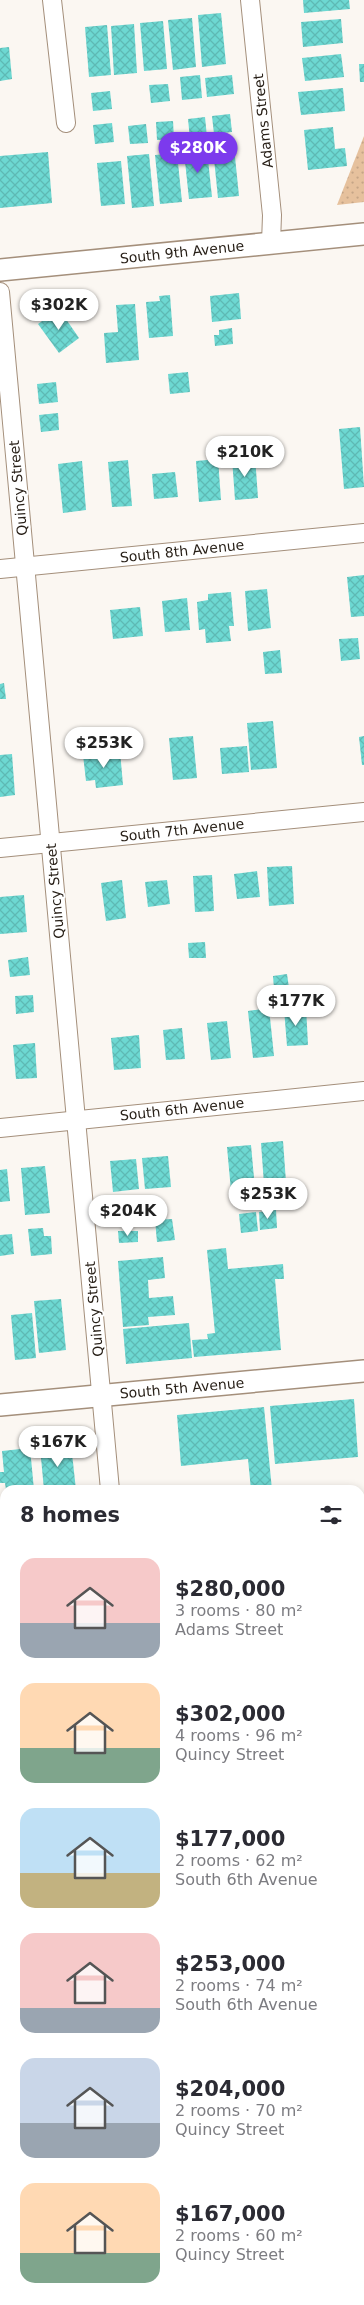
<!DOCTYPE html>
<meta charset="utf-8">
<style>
:root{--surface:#fff;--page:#f7f7f7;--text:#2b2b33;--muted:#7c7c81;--accent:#7c3aed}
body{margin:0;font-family:"DejaVu Sans",sans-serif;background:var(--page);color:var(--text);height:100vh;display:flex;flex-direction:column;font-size:19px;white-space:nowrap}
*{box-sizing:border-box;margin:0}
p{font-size:16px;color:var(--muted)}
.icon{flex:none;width:28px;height:28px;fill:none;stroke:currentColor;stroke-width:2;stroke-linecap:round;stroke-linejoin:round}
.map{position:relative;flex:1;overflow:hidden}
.details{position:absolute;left:0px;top:1485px;width:365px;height:820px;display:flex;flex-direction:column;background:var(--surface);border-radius:15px 15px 0 0;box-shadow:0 2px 8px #0003}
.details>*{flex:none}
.price{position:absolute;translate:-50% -42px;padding:0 11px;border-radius:18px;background:#fff;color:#222;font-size:16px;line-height:32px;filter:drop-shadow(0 1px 2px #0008)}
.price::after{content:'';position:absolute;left:50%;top:30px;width:15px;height:11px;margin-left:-8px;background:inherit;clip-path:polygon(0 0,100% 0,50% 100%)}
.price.current{background:var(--accent);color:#fff}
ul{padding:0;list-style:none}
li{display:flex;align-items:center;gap:15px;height:125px;padding:0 20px}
li span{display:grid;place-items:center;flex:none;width:140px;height:100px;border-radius:15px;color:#555}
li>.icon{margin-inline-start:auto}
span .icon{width:60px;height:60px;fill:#fffc;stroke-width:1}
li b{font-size:21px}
h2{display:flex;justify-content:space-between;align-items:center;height:60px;padding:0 20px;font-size:21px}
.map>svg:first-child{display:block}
.grass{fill:url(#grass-dots)}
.building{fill:url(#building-cross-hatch)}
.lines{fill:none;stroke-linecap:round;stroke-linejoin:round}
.minor-casing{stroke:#a48f7b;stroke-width:20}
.tertiary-casing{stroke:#a48f7b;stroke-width:24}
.minor{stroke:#fff;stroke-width:18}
.tertiary{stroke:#fff;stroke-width:21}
.labels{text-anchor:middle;stroke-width:4;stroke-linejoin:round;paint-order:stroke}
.street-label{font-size:14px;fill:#261e16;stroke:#fff}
</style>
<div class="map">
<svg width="364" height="2305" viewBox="0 0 364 2305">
<defs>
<pattern id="grass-dots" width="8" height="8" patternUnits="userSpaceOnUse" patternTransform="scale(1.25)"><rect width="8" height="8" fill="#e6c19d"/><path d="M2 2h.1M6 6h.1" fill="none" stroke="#c5a586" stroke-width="1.8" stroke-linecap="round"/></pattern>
<pattern id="building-cross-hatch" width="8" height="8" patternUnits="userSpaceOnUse" patternTransform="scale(1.25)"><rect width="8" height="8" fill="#6dd8d2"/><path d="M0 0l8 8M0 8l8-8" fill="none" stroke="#5eb9b4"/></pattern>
</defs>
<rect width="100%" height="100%" fill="#fbf7f2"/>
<polygon class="grass" points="364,136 364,202 337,205"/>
<g class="building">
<polygon points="303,0 349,0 350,9 304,13"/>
<polygon points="221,13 226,64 202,67 198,15"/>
<polygon points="192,18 196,67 173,70 168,20"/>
<polygon points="341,19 343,43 303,47 301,22"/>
<polygon points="163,21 167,69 144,71 140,23"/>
<polygon points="134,24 137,73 114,75 111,26"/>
<polygon points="107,25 111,75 89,77 85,27"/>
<polygon points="9,47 12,79 0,81 0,48"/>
<polygon points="341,54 344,77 305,81 302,58"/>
<polygon points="359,64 364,64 364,82 360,82"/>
<polygon points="200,75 202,98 182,100 180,77"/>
<polygon points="232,75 234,94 207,97 205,78"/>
<polygon points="168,84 170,101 151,103 149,85"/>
<polygon points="343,88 345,111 301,115 298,92"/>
<polygon points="110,91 112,109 93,111 91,93"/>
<polygon points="230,114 232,132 214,134 212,116"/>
<polygon points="205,117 207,137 190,139 188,119"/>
<polygon points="173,121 174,139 157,140 156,122"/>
<polygon points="112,123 114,142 95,144 93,125"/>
<polygon points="146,124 148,143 130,144 128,126"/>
<polygon points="333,127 335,149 345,148 347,166 308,170 304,130"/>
<polygon points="234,147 239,196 218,198 213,149"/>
<polygon points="207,150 212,197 189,199 184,152"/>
<polygon points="48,152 52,203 0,208 0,156"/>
<polygon points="177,153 182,202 160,204 155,155"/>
<polygon points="149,154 154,206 132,208 127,156"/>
<polygon points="121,161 125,204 101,206 97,163"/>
<polygon points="239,293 241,319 212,322 210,296"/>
<polygon points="170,295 173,336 149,338 146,302 160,301 159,296"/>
<polygon points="135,304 139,360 106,363 104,333 118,332 116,305"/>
<polygon points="59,309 79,338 59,353 38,324"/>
<polygon points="232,328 233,344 215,346 214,335 219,335 219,330"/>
<polygon points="188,372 190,392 170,394 168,374"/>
<polygon points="56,382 58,402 39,404 37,384"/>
<polygon points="58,413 59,430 41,432 39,415"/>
<polygon points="360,427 364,487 344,489 339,429"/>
<polygon points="255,456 258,498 235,500 232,458"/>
<polygon points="218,459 221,500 199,502 196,461"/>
<polygon points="128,460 132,506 112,507 108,462"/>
<polygon points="82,461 86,510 63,513 58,464"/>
<polygon points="175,472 178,497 154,499 152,474"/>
<polygon points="364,575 364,616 351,617 347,577"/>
<polygon points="267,589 271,628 248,631 245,591"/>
<polygon points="231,592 234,626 229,626 231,641 206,643 205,629 199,630 197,602 208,600 208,594"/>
<polygon points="187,598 190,630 165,632 162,601"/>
<polygon points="140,607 143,636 113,639 110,610"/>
<polygon points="358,638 360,659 341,661 339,639"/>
<polygon points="280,650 282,673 265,674 263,652"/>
<polygon points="4,683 6,699 0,699 0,684"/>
<polygon points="273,721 277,768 251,770 247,723"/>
<polygon points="193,736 197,778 173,780 169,738"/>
<polygon points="364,736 364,765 362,765 359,737"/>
<polygon points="247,746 249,772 222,774 220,748"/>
<polygon points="120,751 123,785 96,788 95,780 86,781 83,755"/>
<polygon points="12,754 15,795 0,797 0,755"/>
<polygon points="292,866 294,904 269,906 267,867"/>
<polygon points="257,871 260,897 237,899 234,874"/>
<polygon points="212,875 214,911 195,912 193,876"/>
<polygon points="122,880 126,918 106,921 101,883"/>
<polygon points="167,880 170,904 148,907 145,882"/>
<polygon points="24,895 27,932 0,934 0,897"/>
<polygon points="205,942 206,958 189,958 188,943"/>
<polygon points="28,957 30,975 10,977 8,960"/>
<polygon points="287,974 289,988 274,989 273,976"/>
<polygon points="33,995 34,1012 16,1014 15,996"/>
<polygon points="306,1007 308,1045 287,1046 284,1009"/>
<polygon points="269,1008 274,1056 253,1058 248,1011"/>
<polygon points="227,1021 231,1058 211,1060 207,1023"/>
<polygon points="182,1028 185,1059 166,1060 163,1030"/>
<polygon points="139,1035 141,1068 114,1070 111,1038"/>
<polygon points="35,1043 37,1078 16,1079 13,1045"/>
<polygon points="283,1141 286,1182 264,1184 261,1143"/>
<polygon points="251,1145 255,1189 231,1191 227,1147"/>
<polygon points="168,1156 171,1187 145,1189 142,1158"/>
<polygon points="136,1159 139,1189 113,1192 110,1161"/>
<polygon points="45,1166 50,1213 25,1215 21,1168"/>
<polygon points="7,1169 10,1201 0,1202 0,1170"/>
<polygon points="276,1210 277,1228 260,1230 259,1212"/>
<polygon points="256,1212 258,1231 241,1233 239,1214"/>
<polygon points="172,1219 175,1240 157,1242 155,1220"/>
<polygon points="43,1228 44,1236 51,1236 52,1254 31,1256 28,1229"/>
<polygon points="118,1231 138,1231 138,1242 119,1243"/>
<polygon points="12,1234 14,1254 0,1256 0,1235"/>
<polygon points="226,1248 228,1269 283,1264 284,1279 275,1279 281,1350 194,1357 192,1340 208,1339 207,1334 215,1333 207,1250"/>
<polygon points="163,1257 165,1278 148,1280 149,1298 173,1296 175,1315 148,1317 149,1325 123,1327 118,1261"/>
<polygon points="61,1299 66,1350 39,1353 34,1301"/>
<polygon points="32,1313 36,1358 15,1360 11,1315"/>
<polygon points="189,1323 192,1358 126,1364 123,1329"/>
<polygon points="354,1399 358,1457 275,1464 270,1406"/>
<polygon points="264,1407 272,1490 251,1490 248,1459 181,1466 177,1415"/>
<polygon points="71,1444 76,1490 44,1490 40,1447"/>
<polygon points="30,1448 34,1490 6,1490 5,1483 0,1483 0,1472 4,1472 2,1451"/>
<polygon points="0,1544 5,1544 5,1562 1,1562"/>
<rect x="360" y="1566" width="4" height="32"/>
<polygon points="0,1616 4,1641 0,1642"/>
<polygon points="364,1705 364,1729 360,1729 360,1706"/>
<polygon points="0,1728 5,1728 5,1767 0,1768"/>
<rect x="360" y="1766" width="4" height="17"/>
<polygon points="5,1824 5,1842 0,1843 0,1825"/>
<polygon points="364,1973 364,2028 360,2029 360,1974"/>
<polygon points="5,2003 5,2042 0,2042 0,2004"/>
<rect x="360" y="2047" width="4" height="18"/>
<polygon points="360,2115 364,2115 364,2147 363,2147"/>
<polygon points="0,2158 5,2158 5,2202 3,2202"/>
<polygon points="360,2256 364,2256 364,2295 360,2296"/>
<polygon points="0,2282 5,2282 5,2300 23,2300 23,2305 0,2305"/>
<polygon points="45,2300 68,2300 69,2305 46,2305"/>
<polygon points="89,2300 112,2300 113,2305 90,2305"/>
<polygon points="128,2300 153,2300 154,2305 128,2305"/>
<polygon points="236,2300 258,2300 259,2305 236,2305"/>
</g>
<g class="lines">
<defs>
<g id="minor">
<polyline points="52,0 66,123"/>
<polyline points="250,0 272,215 271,243"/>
<polyline points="0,292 110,1490"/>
<polyline points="0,569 364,533"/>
<polyline points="0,848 364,812"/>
<polyline points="0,1128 364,1091"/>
<polyline points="360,1650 364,1650"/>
<polyline points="0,1685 5,1684"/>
<polyline points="360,1929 364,1929"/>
<polyline points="0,1965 5,1964"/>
<polyline points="360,2208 364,2207"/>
<polyline points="0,2244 5,2243"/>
<polyline points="185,2300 186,2305"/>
</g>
<g id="tertiary">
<polyline points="0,270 364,234"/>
<polyline points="0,1405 364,1371"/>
</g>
</defs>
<use href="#minor" class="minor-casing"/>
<use href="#tertiary" class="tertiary-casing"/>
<use href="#minor" class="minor"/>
<use href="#tertiary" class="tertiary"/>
</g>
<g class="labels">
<g class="street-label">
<text transform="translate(263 121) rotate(-96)" y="5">Adams Street</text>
<text transform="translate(182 252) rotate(-6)" y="5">South 9th Avenue</text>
<text transform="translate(18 488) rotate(-95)" y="5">Quincy Street</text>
<text transform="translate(182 551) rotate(-6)" y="5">South 8th Avenue</text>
<text transform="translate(182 830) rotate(-6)" y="5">South 7th Avenue</text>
<text transform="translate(55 891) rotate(-95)" y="5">Quincy Street</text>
<text transform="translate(182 1109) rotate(-6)" y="5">South 6th Avenue</text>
<text transform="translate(94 1309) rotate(-95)" y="5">Quincy Street</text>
<text transform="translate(182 1388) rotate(-5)" y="5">South 5th Avenue</text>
</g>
</g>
</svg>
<b class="price current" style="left:198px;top:174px">$280K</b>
<b class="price" style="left:59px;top:331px">$302K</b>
<b class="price" style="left:245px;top:478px">$210K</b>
<b class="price" style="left:104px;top:769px">$253K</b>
<b class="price" style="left:296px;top:1027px">$177K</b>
<b class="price" style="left:268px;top:1220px">$253K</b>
<b class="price" style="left:128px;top:1237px">$204K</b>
<b class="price" style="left:58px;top:1468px">$167K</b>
<section class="details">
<h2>8 homes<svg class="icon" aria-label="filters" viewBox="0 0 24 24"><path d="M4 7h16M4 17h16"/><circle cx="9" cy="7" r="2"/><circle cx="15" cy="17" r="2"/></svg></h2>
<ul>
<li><span style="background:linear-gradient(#f6c9c9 65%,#9aa5b1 0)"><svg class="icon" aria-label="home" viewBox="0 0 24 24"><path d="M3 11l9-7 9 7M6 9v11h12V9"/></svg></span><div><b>$280,000</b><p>3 rooms · 80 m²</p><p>Adams Street</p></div></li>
<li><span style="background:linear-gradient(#ffd9b3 65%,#7fa58c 0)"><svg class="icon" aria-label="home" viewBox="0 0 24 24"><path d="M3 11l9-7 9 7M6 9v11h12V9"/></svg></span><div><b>$302,000</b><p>4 rooms · 96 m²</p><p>Quincy Street</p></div></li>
<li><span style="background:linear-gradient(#bfe0f5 65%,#c2b280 0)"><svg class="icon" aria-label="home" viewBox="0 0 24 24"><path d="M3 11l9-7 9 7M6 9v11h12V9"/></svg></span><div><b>$177,000</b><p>2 rooms · 62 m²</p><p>South 6th Avenue</p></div></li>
<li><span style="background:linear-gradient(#f6c9c9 75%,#9aa5b1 0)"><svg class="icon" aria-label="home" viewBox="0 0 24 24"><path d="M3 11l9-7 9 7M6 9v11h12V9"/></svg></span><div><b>$253,000</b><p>2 rooms · 74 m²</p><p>South 6th Avenue</p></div></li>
<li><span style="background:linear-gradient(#c9d6e8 65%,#9aa5b1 0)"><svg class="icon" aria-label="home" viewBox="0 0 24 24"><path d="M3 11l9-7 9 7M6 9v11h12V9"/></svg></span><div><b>$204,000</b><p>2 rooms · 70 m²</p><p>Quincy Street</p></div></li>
<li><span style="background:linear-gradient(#ffd9b3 70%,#7fa58c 0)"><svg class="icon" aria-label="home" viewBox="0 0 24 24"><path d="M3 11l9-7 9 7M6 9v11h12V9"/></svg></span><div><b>$167,000</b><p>2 rooms · 60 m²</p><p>Quincy Street</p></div></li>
</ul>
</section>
</div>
